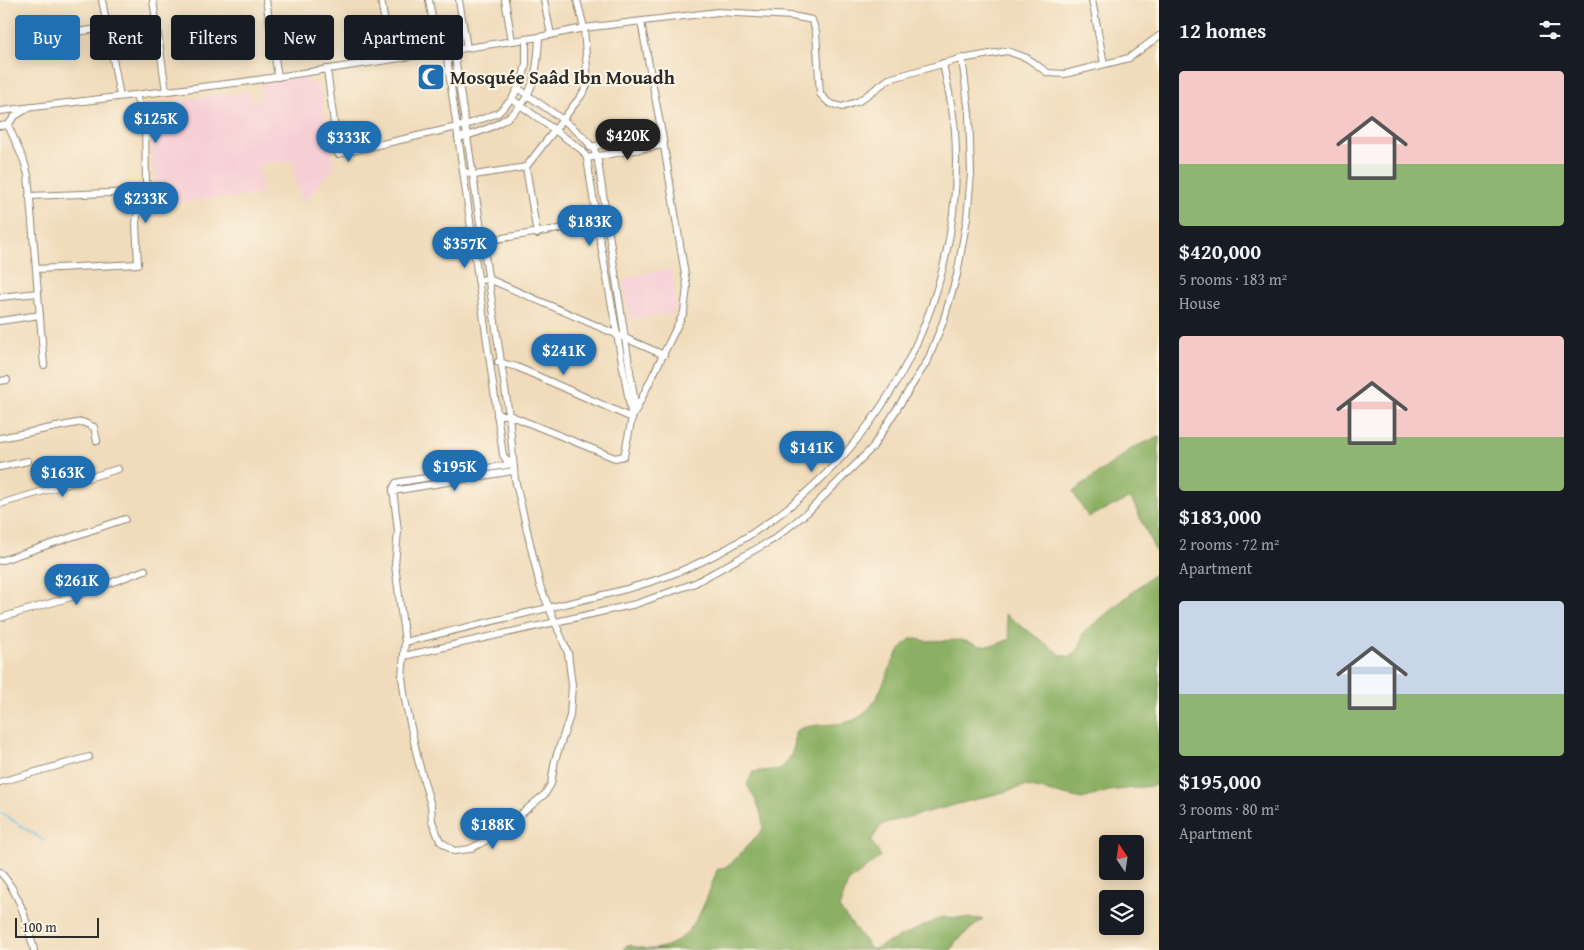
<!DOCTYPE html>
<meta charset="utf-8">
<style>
:root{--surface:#171b24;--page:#242831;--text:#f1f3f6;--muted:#9ea1a6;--accent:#1f6fb2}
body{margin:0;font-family:"Gentium Book Plus",serif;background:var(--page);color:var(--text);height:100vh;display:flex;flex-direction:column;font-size:19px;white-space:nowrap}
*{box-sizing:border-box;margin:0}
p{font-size:16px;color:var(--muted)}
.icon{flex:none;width:28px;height:28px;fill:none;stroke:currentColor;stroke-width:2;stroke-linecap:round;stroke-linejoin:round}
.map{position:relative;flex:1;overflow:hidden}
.drawer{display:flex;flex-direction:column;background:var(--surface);width:425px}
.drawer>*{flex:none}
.hud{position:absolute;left:15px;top:15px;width:475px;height:45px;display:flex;gap:10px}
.needle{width:32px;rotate:347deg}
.controls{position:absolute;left:1099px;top:835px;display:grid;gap:10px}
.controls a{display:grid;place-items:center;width:45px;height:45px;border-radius:5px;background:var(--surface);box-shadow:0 2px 12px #0003;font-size:25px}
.scale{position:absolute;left:15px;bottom:12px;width:84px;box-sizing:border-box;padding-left:5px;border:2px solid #2b2b2b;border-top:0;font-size:14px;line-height:18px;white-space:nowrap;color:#2b2b2b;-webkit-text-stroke:4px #fcf5e5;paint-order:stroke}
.price{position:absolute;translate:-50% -42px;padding:0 11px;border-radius:18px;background:var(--accent);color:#fff;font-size:16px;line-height:32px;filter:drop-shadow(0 1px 2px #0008)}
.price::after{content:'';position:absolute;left:50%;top:30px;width:15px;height:11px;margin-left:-8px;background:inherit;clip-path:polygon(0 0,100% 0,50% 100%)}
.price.active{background:#222;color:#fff}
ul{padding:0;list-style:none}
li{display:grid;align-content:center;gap:10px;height:265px;padding:0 20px}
li span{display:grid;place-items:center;height:155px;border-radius:5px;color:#555}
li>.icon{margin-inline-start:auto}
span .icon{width:90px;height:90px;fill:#fffc;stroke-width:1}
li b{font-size:21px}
h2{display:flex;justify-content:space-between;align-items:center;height:60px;padding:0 20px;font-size:21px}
.chip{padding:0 18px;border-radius:5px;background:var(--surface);box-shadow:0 2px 12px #0003;font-size:18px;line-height:45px}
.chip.active{background:var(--accent);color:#fff}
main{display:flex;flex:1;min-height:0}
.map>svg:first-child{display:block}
.built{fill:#f6cfd5}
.forest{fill:#8bb064;stroke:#5b6e48}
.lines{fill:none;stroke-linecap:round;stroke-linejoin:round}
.stream{stroke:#6bc1e8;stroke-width:2}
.minor-casing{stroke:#8e8372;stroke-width:8}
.minor{stroke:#fff;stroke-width:6}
.labels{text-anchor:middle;stroke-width:4.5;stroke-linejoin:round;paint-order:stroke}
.poi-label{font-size:19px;font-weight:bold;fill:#2b2b2b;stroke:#fcf5e5;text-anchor:start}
</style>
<main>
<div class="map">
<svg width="1159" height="950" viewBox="0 0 1159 950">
<rect width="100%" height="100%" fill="#fcf5e5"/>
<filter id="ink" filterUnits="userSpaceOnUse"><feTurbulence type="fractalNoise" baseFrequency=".02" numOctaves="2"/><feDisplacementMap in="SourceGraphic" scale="10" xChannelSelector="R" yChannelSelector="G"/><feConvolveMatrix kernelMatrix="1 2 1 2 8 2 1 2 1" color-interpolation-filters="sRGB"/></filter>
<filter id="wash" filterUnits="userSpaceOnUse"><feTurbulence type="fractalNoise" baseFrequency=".0096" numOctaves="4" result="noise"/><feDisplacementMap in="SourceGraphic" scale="20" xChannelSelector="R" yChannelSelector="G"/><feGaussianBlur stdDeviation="1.12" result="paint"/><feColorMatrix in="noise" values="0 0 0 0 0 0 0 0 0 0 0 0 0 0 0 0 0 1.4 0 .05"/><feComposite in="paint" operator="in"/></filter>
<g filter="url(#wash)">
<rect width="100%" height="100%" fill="#f0dbba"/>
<g class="built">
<polygon points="303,77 320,89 335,171 330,172 301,205 292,161 259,164 263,194 155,205 149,130 166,128 164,102 250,91 251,101 261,100 259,83"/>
<polygon points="671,269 677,312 629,320 623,284 629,276"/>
</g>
<g class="forest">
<polygon points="1159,437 1159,559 1131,498 1088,517 1073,492 1134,447"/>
<path d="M1159,570V785L1109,791L1082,799L1026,786L882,824L871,841L881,856L848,882L839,908L872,950L943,917L983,919L956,941L951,950H623L627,945C635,946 645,950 654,949C694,944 705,903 717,870L730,865L763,829C762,811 756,799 747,785L753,772L781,769C791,758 796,748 795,732C812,719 846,731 865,713C887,691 888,654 912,638L926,641L962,640L980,646L995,645L1010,639L1005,614L1061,655L1070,657L1080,647L1083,633Z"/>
</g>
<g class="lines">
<polyline class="stream" points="0,812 43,840"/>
</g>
</g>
<g filter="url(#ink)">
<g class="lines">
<defs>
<g id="minor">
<polyline points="102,0 120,96"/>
<polyline points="153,0 166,91"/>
<polyline points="266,0 278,77"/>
<polyline points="381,0 391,59"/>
<polyline points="429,0 438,52"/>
<polyline points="459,0 467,48"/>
<polyline points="505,0 512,41"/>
<polyline points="544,0 551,35"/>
<polyline points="1092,0 1104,64"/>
<polyline points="43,36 107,28"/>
<polyline points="454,50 509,415 515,479 540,586 568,653 572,685 570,716 555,760 551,784 545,794 496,835 470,849 454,851 440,841 432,821 431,806 418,760 405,700 402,677 405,642 395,565 398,531 393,489 396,483 400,482 513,464"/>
<polyline points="446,51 503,455 507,461 512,462"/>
<polyline points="327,69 338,154 466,125 498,113 512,99 523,78 526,63 526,39"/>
<path d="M519,89C543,107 583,129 597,155L636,410"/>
<polyline points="136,95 145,125 146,184 142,191"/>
<polyline points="512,99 582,150 587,158 597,223 632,418"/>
<polyline points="0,111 243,82 539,37 584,28 718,12 792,16 812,20 816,32 820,94 829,103 842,107 859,101 889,79 956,60 1007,51 1027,58 1048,73 1065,74 1129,58 1159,36"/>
<polyline points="8,125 24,161 28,175 44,365"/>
<polyline points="0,126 8,125 15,116 27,109"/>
<path d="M458,138C520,122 537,100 539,37"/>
<polyline points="590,147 662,134"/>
<polyline points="587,158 664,145"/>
<polyline points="526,167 537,234"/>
<polyline points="463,171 474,175 526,167 581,96 588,84 584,28 577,0"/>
<polyline points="29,196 136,192 140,196 136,223 138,264 36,269"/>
<polyline points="472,243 607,221"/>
<polyline points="478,280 489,279 664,355"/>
<polyline points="0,297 38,293"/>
<polyline points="0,321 40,315"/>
<polyline points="498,362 517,367 632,418"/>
<polyline points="0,381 7,380"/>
<polyline points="497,415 509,415 615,458 624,456 632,418 684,312 687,287 662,134 641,22"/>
<polyline points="0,438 82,422 94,427 97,441"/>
<polyline points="0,467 28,461"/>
<polyline points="393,491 513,471"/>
<polyline points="0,504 118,469"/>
<polyline points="0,561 125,519"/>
<polyline points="0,618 78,595 145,570"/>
<path d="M405,642C455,630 505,618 556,606C599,596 642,587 683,570C858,496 968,320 955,131C953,108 947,85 943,63"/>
<polyline points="404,656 636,604 695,583 774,539 809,511 872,448 928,360 943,322 957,275 967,218 971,174 969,113 962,58"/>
<polyline points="0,782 89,757"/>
<path d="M0,872C20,893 27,923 34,950"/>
</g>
</defs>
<use href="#minor" class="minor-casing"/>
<use href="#minor" class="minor"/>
</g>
</g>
<defs>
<symbol id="mosque-square" viewBox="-11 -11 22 22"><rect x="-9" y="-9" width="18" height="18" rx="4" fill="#1f6fb2" stroke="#fcf5e5"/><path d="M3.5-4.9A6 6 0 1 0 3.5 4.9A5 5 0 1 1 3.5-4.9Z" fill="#fff"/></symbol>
</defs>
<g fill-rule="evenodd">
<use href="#mosque-square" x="415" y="61" width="32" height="32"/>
</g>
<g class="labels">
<g class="poi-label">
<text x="450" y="84">Mosquée Saâd Ibn Mouadh</text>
</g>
</g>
</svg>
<div class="controls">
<a><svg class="needle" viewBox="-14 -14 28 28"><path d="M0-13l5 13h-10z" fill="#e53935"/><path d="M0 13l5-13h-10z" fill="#9ea1a6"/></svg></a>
<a><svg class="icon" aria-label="layers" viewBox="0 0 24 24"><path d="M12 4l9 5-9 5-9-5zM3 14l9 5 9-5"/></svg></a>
</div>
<div class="scale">100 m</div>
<b class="price" style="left:156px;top:144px">$125K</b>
<b class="price active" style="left:628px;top:161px">$420K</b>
<b class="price" style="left:349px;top:163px">$333K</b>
<b class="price" style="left:146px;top:224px">$233K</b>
<b class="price" style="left:590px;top:247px">$183K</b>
<b class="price" style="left:465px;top:269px">$357K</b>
<b class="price" style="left:564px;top:376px">$241K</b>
<b class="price" style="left:812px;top:473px">$141K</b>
<b class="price" style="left:455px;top:492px">$195K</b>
<b class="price" style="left:63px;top:498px">$163K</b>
<b class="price" style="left:77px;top:606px">$261K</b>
<b class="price" style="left:493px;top:850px">$188K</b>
<div class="hud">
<a class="chip active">Buy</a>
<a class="chip">Rent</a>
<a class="chip">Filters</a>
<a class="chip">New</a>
<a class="chip">Apartment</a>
</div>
</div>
<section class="drawer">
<h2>12 homes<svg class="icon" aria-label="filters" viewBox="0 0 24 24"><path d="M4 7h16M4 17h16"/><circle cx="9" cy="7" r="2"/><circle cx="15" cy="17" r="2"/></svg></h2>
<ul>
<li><span style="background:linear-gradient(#f6c9c9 60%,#8fb573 0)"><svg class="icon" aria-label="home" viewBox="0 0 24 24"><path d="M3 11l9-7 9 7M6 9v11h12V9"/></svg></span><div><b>$420,000</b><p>5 rooms · 183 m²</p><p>House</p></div></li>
<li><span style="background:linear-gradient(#f6c9c9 65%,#8fb573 0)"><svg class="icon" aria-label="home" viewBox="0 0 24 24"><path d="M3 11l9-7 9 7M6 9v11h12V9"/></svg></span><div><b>$183,000</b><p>2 rooms · 72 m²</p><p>Apartment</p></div></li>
<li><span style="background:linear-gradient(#c9d6e8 60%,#8fb573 0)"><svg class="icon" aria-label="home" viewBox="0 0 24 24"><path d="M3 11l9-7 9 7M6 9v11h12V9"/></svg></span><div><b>$195,000</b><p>3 rooms · 80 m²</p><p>Apartment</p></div></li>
</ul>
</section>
</main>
